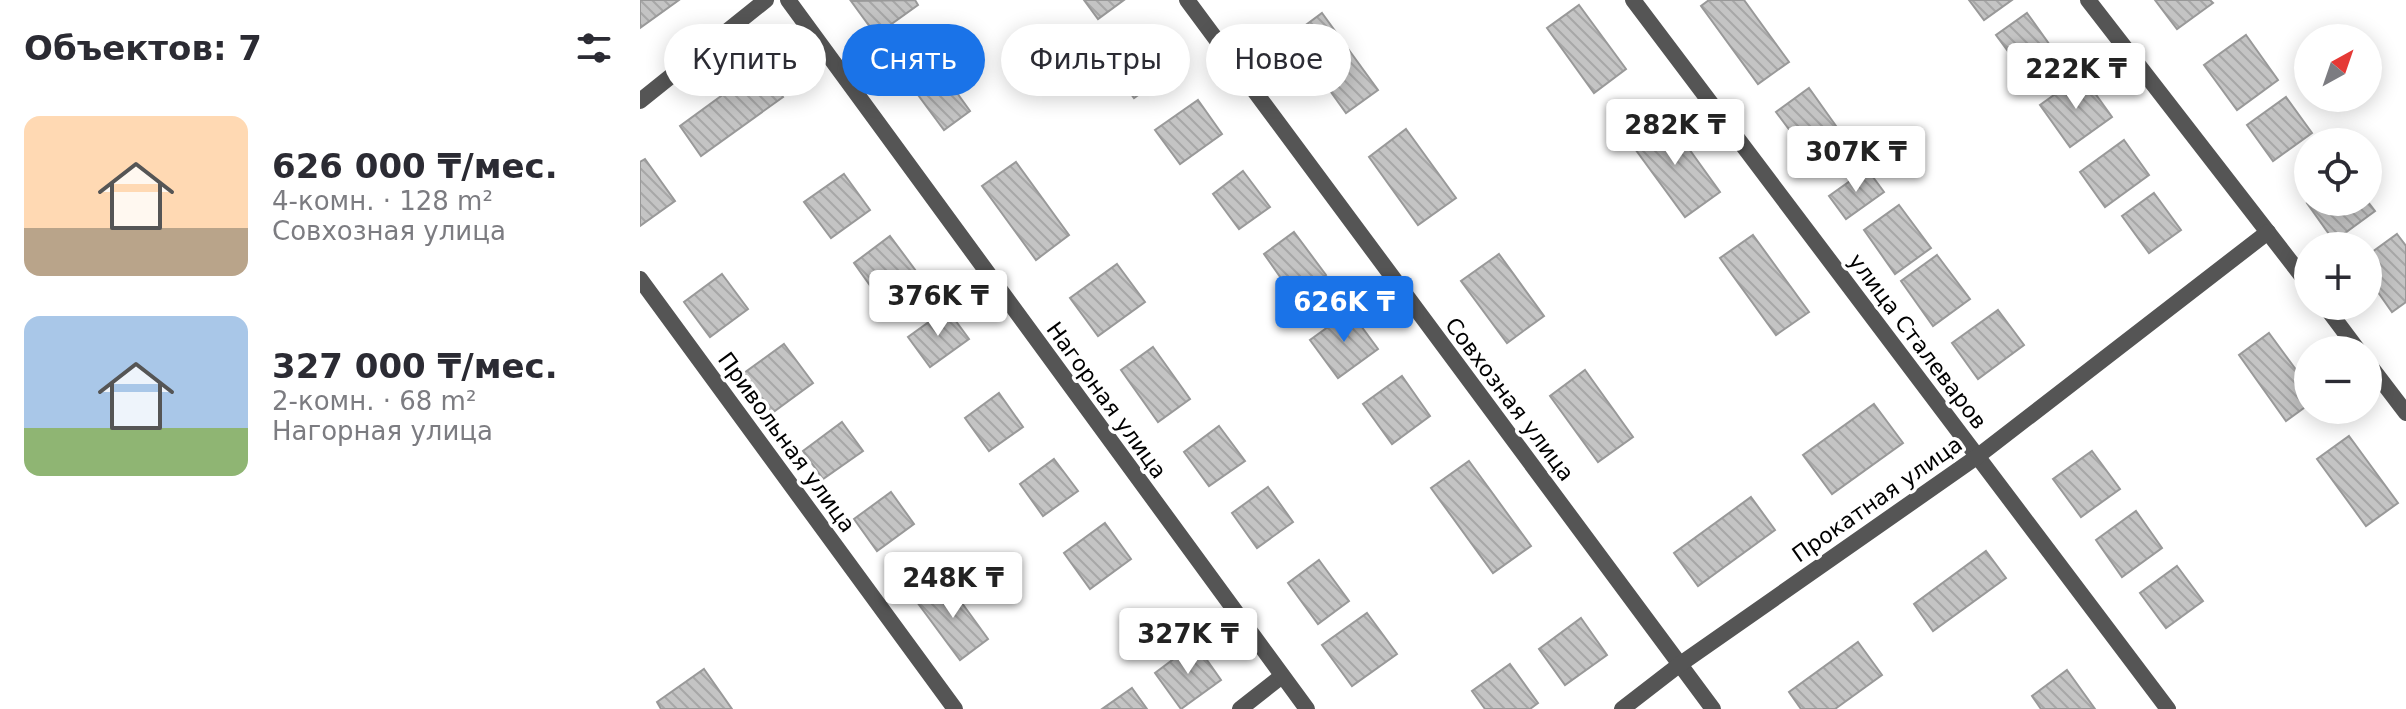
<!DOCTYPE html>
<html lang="ru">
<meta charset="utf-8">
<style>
:root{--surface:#fff;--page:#f7f7f7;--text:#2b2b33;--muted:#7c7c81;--accent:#1a73e8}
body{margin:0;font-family:"DejaVu Sans",sans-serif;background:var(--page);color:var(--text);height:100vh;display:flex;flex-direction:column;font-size:30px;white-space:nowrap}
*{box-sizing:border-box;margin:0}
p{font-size:26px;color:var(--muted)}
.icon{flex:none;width:44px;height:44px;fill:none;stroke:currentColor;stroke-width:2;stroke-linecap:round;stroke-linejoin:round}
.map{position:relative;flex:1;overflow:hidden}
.details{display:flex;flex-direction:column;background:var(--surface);width:640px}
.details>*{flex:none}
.hud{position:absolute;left:24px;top:24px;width:760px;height:72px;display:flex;gap:16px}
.needle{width:52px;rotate:40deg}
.controls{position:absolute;left:1654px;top:24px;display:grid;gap:16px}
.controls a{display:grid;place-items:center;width:88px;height:88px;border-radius:50%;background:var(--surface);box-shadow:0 4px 20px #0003;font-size:40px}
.price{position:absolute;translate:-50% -68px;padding:0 18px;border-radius:8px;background:#fff;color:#222;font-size:26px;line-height:52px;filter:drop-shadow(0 2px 4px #0008)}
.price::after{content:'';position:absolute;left:50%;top:48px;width:24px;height:18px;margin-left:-12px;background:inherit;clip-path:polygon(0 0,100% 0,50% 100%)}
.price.current{background:var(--accent);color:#fff}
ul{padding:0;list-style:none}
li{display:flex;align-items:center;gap:24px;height:200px;padding:0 24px}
li span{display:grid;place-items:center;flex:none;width:224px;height:160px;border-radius:16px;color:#555}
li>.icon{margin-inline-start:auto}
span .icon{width:96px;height:96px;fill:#fffc;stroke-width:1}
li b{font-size:34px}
h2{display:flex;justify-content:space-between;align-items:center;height:96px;padding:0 24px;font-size:34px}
.chip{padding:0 28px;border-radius:36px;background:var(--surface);box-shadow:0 4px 20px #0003;font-size:28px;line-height:72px}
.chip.current{background:var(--accent);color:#fff}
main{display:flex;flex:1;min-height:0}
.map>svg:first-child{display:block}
.building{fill:url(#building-back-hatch);stroke:#999;stroke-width:2}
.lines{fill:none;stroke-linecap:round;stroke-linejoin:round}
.lane{stroke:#555;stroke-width:16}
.street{stroke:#555;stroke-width:16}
.labels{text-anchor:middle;stroke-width:7;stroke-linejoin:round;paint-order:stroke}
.street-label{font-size:22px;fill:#000;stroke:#fff}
</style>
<main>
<section class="details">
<h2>Объектов: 7<svg class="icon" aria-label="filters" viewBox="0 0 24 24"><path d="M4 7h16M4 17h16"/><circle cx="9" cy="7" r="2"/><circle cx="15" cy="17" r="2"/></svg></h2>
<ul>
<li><span style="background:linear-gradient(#ffd9b3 70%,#b9a48a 0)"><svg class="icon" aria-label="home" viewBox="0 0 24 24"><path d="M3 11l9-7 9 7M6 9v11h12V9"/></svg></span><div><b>626 000 ₸/мес.</b><p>4-комн. · 128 m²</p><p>Совхозная улица</p></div></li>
<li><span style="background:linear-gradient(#a9c7e8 70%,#8fb573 0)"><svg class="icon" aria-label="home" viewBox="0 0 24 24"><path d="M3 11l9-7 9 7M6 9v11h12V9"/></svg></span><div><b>327 000 ₸/мес.</b><p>2-комн. · 68 m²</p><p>Нагорная улица</p></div></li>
</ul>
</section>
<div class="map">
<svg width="1766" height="709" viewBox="0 0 1766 709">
<defs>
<pattern id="building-back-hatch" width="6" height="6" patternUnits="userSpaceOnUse" patternTransform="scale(2)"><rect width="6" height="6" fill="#c4c4c4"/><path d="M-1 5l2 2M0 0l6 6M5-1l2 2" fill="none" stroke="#a7a7a7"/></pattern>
</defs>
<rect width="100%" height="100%" fill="#fff"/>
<g class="building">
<polygon points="0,0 39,0 0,28"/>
<polygon points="275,0 278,5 236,35 211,1"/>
<polygon points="444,0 484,0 458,19"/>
<polygon points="1069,0 1104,0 1149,62 1118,84 1061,6"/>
<polygon points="1329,0 1372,0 1344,20"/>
<polygon points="1515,0 1570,0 1573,3 1537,29"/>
<polygon points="939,5 986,69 954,93 907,28"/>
<polygon points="682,13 738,90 706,113 651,36"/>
<polygon points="1387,13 1417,55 1387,77 1356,35"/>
<polygon points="1606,35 1638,80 1597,110 1564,65"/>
<polygon points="506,39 530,72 494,98 470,65"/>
<polygon points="294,61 330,111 304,130 267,80"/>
<polygon points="121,67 143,97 61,156 40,126"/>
<polygon points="1442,75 1472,117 1430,147 1400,105"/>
<polygon points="1169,88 1201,133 1169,156 1136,112"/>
<polygon points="1646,97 1672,133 1633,161 1607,125"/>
<polygon points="558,100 582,134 540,164 515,130"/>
<polygon points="1026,117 1080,192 1045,217 990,142"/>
<polygon points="766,129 816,198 778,225 729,157"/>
<polygon points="1484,140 1509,175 1465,207 1440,172"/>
<polygon points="5,159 35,201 0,226 0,162"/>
<polygon points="376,162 429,235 396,260 342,186"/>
<polygon points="1227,169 1244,192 1206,219 1189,196"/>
<polygon points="603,171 630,207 599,229 573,194"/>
<polygon points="204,174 230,210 191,238 164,202"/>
<polygon points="1514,193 1541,230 1509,253 1482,216"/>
<polygon points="1669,202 1728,202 1735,211 1694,241 1667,203"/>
<polygon points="1259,205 1291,248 1255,274 1224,230"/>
<polygon points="654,232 686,275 655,298 624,254"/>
<polygon points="1757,234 1766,246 1766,302 1752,312 1728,278 1728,255"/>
<polygon points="1113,235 1169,312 1136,335 1080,258"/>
<polygon points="250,236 276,271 239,298 214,263"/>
<polygon points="859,254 904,316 867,343 821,281"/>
<polygon points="1297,255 1330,299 1293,326 1261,281"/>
<polygon points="477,264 505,302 458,336 430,298"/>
<polygon points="82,274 108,309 70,337 44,302"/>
<polygon points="307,309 329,339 290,367 268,337"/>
<polygon points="1358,310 1384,345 1338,379 1312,343"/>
<polygon points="710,311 738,349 698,378 670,340"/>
<polygon points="1629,333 1668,386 1668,405 1646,421 1599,355"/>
<polygon points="144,344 173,383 132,413 104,373"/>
<polygon points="513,347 550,399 518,422 481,370"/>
<polygon points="945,370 993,437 958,462 910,396"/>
<polygon points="762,376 790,416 752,444 723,404"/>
<polygon points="359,393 383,427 349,451 325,418"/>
<polygon points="1234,404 1263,443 1192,494 1163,455"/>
<polygon points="202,422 223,451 183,479 163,451"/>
<polygon points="579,426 605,461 569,486 544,452"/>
<polygon points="1709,436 1758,503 1726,526 1677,459"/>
<polygon points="1452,451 1480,489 1441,517 1413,479"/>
<polygon points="414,459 438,491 403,516 380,484"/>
<polygon points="829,461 891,546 853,573 791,488"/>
<polygon points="628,487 653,522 617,548 592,513"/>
<polygon points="251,492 274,524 237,551 214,519"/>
<polygon points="1111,497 1135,530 1058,586 1034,553"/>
<polygon points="1496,511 1522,548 1482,577 1456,540"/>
<polygon points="465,523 491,559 450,589 424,553"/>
<polygon points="1346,551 1366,578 1293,631 1274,604"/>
<polygon points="679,560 709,601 678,624 648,583"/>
<polygon points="1537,566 1563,601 1526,628 1500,593"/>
<polygon points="306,581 348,639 320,660 277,602"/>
<polygon points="727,613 757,654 712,686 682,645"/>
<polygon points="941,618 967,655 925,685 899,649"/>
<polygon points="1218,642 1242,675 1195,709 1161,709 1149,692"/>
<polygon points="555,643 581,680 541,709 515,673"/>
<polygon points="870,664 898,703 890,709 845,709 832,691"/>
<polygon points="64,669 92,709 21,709 17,702"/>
<polygon points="1427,670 1455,709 1401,709 1392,696"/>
<polygon points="492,688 507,709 462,709"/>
</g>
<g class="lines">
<polyline class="lane" points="600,709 642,676"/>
<g class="street">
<polyline points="148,0 667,709"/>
<polyline points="547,0 1073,709"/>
<polyline points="993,0 1528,709"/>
<polyline points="1448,0 1668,284"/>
<polyline points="0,101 126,0"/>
<polyline points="0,279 315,709"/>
<polyline points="1685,306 1718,350"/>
<polyline points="1728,363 1766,413"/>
<polyline points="982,709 1039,665 1338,456 1628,232"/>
</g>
</g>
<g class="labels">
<g class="street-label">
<text transform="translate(1278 341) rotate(53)" y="8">улица Сталеваров</text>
<text transform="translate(870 399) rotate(53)" y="8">Совхозная улица</text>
<text transform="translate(467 400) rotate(54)" y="8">Нагорная улица</text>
<text transform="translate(147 442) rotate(54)" y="8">Привольная улица</text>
<text transform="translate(1237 499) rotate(-35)" y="8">Прокатная улица</text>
</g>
</g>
</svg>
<div class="controls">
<a><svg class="needle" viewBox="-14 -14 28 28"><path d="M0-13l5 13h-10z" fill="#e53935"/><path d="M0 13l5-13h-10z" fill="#7c7c81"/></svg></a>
<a><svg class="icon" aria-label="locate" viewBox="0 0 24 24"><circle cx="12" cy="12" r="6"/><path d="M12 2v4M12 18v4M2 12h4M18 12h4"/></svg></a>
<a>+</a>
<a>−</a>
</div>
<b class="price" style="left:1436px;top:111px">222K ₸</b>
<b class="price" style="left:1035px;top:167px">282K ₸</b>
<b class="price" style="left:1216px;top:194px">307K ₸</b>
<b class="price" style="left:298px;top:338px">376K ₸</b>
<b class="price current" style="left:704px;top:344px">626K ₸</b>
<b class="price" style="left:313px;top:620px">248K ₸</b>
<b class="price" style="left:548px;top:676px">327K ₸</b>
<div class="hud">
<a class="chip">Купить</a>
<a class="chip current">Снять</a>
<a class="chip">Фильтры</a>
<a class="chip">Новое</a>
</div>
</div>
</main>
